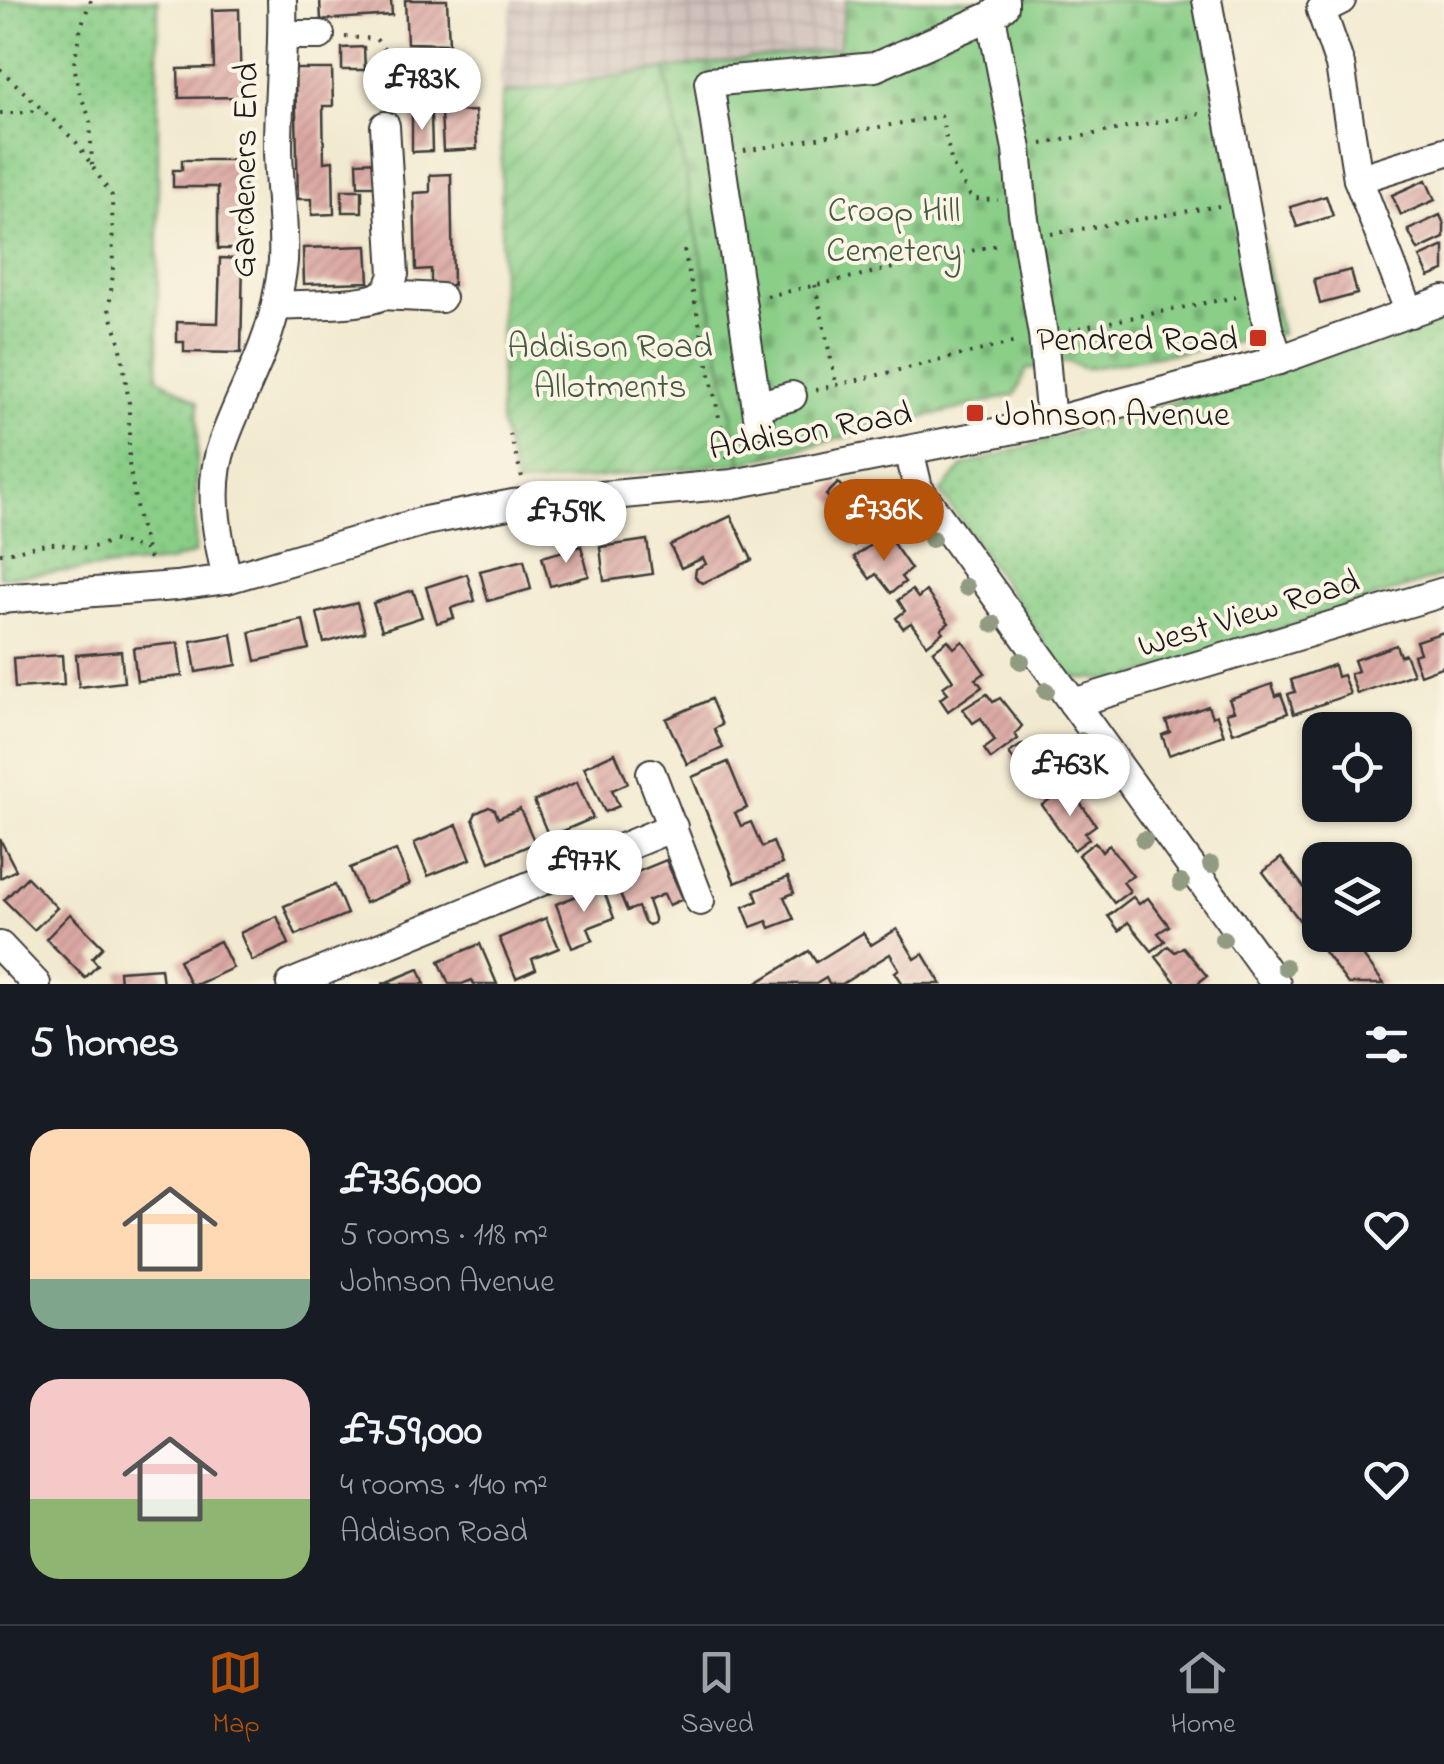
<!DOCTYPE html>
<meta charset="utf-8">
<style>
:root{--surface:#171b24;--page:#242831;--text:#f1f3f6;--muted:#9ea1a6;--line:#363941;--accent:#b45309}
body{margin:0;font-family:"Indie Flower",sans-serif;background:var(--page);color:var(--text);height:100vh;display:flex;flex-direction:column;font-size:38px;white-space:nowrap}
*{box-sizing:border-box;margin:0}
p{font-size:32px;color:var(--muted)}
.icon{flex:none;width:55px;height:55px;fill:none;stroke:currentColor;stroke-width:2;stroke-linecap:round;stroke-linejoin:round}
.map{position:relative;height:984px;overflow:hidden}
.details{display:flex;flex-direction:column;background:var(--surface);flex:1}
.details>*{flex:none}
.controls{position:absolute;left:1302px;top:712px;display:grid;gap:20px}
.controls a{display:grid;place-items:center;width:110px;height:110px;border-radius:20px;background:var(--surface);box-shadow:0 2px 8px #0004;font-size:50px}
.price{position:absolute;translate:-50% -85px;padding:0 22px;border-radius:35px;background:#fff;color:#222;font-size:32px;line-height:65px;filter:drop-shadow(0 2px 5px #0008)}
.price::after{content:'';position:absolute;left:50%;top:60px;width:30px;height:22px;margin-left:-15px;background:inherit;clip-path:polygon(0 0,100% 0,50% 100%)}
.price.active{background:var(--accent);color:#fff}
ul{padding:0;list-style:none}
li{display:flex;align-items:center;gap:30px;height:250px;padding:0 30px}
li span{display:grid;place-items:center;flex:none;width:280px;height:200px;border-radius:30px;color:#555}
li>.icon{margin-inline-start:auto}
span .icon{width:120px;height:120px;fill:#fffc;stroke-width:1}
li b{font-size:42px}
h2{display:flex;justify-content:space-between;align-items:center;height:120px;padding:0 30px;font-size:42px}
.tabs{display:flex;justify-content:space-around;align-items:center;height:140px;border-top:2px solid var(--line);background:var(--surface);font-size:28px;color:var(--muted)}
.tabs a{display:grid;justify-items:center;gap:5px}
.tabs .active{color:var(--accent)}
.map>svg:first-child{display:block}
.industrial{fill:url(#industrial-grid)}
.grass{fill:url(#grass-dots);stroke:#537552;stroke-width:2.5}
.cemetery{fill:url(#cemetery-stones);stroke:#537552;stroke-width:2.5}
.garden{fill:url(#garden-furrows);stroke:#537552;stroke-width:2.5}
.building{fill:url(#building-hatch)}
.lines{fill:none;stroke-linecap:round;stroke-linejoin:round}
.minor-casing{stroke:#3c3b37;stroke-width:32}
.path{stroke:#3c3b37;stroke-width:4;stroke-dasharray:2.5 8;stroke-linecap:butt}
.minor{stroke:#fff;stroke-width:28}
.tree{fill:#919b82}
.poi-dot{fill:#c8321e;stroke:#fcf5e5;stroke-width:4}
.labels{text-anchor:middle;stroke-width:8;stroke-linejoin:round;paint-order:stroke}
.street-label{font-size:35px;fill:#1c1c1c;stroke:#fcf5e5}
.park-label{font-size:35px;fill:#425a42;stroke:#fcf5e5}
.poi-label{font-size:35px;fill:#1c1c1c;stroke:#fcf5e5;text-anchor:end}
</style>
<div class="map">
<svg width="1444" height="984" viewBox="0 0 1444 984">
<defs>
<pattern id="industrial-grid" width="8" height="8" patternUnits="userSpaceOnUse" patternTransform="scale(2.5)"><rect width="8" height="8" fill="#cfc0ba"/><path d="M0 4h8M4 0v8" fill="none" stroke="#b1a49f"/></pattern>
<pattern id="grass-dots" width="8" height="8" patternUnits="userSpaceOnUse" patternTransform="scale(2.5)"><rect width="8" height="8" fill="#8ace88"/><path d="M2 2h.1M6 6h.1" fill="none" stroke="#76b075" stroke-width="1.8" stroke-linecap="round"/></pattern>
<pattern id="cemetery-stones" width="16" height="16" patternUnits="userSpaceOnUse" patternTransform="scale(2.5)"><rect width="16" height="16" fill="#8ace88"/><path d="M2 7V4a2 2 0 0 1 4 0v3zM10 15v-3a2 2 0 0 1 4 0v3z" fill="#76b075"/></pattern>
<pattern id="garden-furrows" width="10" height="10" patternUnits="userSpaceOnUse" patternTransform="scale(2.5)"><rect width="10" height="10" fill="#8ace88"/><path d="M-1 1l2-2M0 10L10 0M9 11l2-2" fill="none" stroke="#76b075"/></pattern>
<pattern id="building-hatch" width="6" height="6" patternUnits="userSpaceOnUse" patternTransform="scale(2.5)"><rect width="6" height="6" fill="#dba8a3"/><path d="M-1 1l2-2M0 6l6-6M5 7l2-2" fill="none" stroke="#bb908c"/></pattern>
</defs>
<rect width="100%" height="100%" fill="#fcf5e5"/>
<filter id="ink" filterUnits="userSpaceOnUse"><feTurbulence type="fractalNoise" baseFrequency=".01" numOctaves="2"/><feDisplacementMap in="SourceGraphic" scale="20" xChannelSelector="R" yChannelSelector="G"/><feConvolveMatrix kernelMatrix="1 2 1 2 8 2 1 2 1" color-interpolation-filters="sRGB"/></filter>
<filter id="wash" filterUnits="userSpaceOnUse"><feTurbulence type="fractalNoise" baseFrequency=".0048" numOctaves="4" result="noise"/><feDisplacementMap in="SourceGraphic" scale="40" xChannelSelector="R" yChannelSelector="G"/><feGaussianBlur stdDeviation="2.25" result="paint"/><feColorMatrix in="noise" values="0 0 0 0 0 0 0 0 0 0 0 0 0 0 0 0 0 1.4 0 .05"/><feComposite in="paint" operator="in"/></filter>
<g filter="url(#wash)">
<rect width="100%" height="100%" fill="#f2ead0"/>
<polygon class="industrial" points="513,0 846,0 839,48 665,69 502,94 499,76"/>
<g class="grass">
<polygon points="0,0 158,0 158,377 198,402 195,553 169,562 0,577"/>
<polygon points="1444,319 1444,575 1122,681 1068,677 941,492 963,466"/>
</g>
<polygon class="cemetery" points="846,0 1213,0 1281,334 1085,369 1068,362 1027,369 1015,395 741,463 665,69 839,48"/>
<polygon class="garden" points="665,69 741,463 516,486 500,422 502,94"/>
<g id="blocks">
<g class="building">
<polygon points="320,0 391,0 392,15 321,20"/>
<polygon points="405,0 447,0 449,44 407,43"/>
<polygon points="239,9 241,97 179,98 178,69 214,68 212,10"/>
<polygon points="364,47 365,70 342,70 342,48"/>
<polygon points="295,69 332,69 333,106 323,106 324,162 333,161 334,214 312,215 312,199 298,199"/>
<polygon points="475,111 477,149 443,151 441,112"/>
<polygon points="431,113 432,151 412,152 412,114"/>
<polygon points="182,160 244,160 244,249 218,249 218,187 173,187 173,170 182,170"/>
<polygon points="380,161 381,186 358,186 357,162"/>
<polygon points="451,174 453,285 431,286 431,269 416,270 414,193 430,192 430,175"/>
<polygon points="1426,180 1435,200 1401,215 1392,195"/>
<rect x="342" y="190" width="20" height="22"/>
<polygon points="1326,196 1333,216 1297,227 1290,207"/>
<polygon points="1440,215 1444,224 1444,238 1418,250 1408,230"/>
<polygon points="367,246 369,282 304,284 303,248"/>
<polygon points="1444,246 1444,271 1429,277 1420,257"/>
<polygon points="220,258 243,259 241,353 184,352 184,342 177,342 177,322 218,323"/>
<polygon points="1351,270 1357,294 1320,304 1314,279"/>
<polygon points="838,483 850,495 858,487 881,510 874,516 879,521 854,546 835,527 847,516 826,495"/>
<polygon points="731,516 752,560 703,583 698,581 695,576 696,569 706,564 703,558 681,568 670,545"/>
<polygon points="890,539 911,569 901,577 905,582 891,593 876,574 870,579 854,557 876,541 880,547"/>
<polygon points="647,540 652,574 604,581 600,547"/>
<polygon points="581,546 589,576 550,586 542,557"/>
<polygon points="524,560 531,589 488,601 480,571"/>
<polygon points="467,574 475,601 451,608 454,618 437,623 426,587"/>
<polygon points="413,590 422,617 382,630 373,603"/>
<polygon points="912,590 918,598 926,591 949,623 941,629 943,632 927,645 911,623 903,628 896,618 905,611 898,600"/>
<polygon points="357,603 365,632 324,643 317,613"/>
<polygon points="303,620 309,649 256,661 250,632"/>
<polygon points="1444,632 1444,666 1420,675 1413,655 1420,653 1416,641"/>
<polygon points="232,634 237,665 196,672 191,641"/>
<polygon points="948,640 954,648 963,641 985,673 976,679 982,687 948,711 940,699 948,693 943,687 953,680 933,651"/>
<polygon points="178,643 182,676 137,681 133,648"/>
<polygon points="1396,645 1400,656 1405,654 1413,674 1357,694 1350,674 1358,671 1354,660"/>
<polygon points="121,651 124,682 79,687 76,655"/>
<polygon points="62,655 64,685 15,688 13,658"/>
<polygon points="1334,665 1337,677 1343,675 1350,694 1294,714 1288,694 1295,692 1291,680"/>
<polygon points="1272,684 1276,696 1281,694 1288,713 1233,733 1226,713 1234,711 1229,699"/>
<polygon points="987,694 993,702 1000,698 1022,726 1015,734 1018,739 991,759 984,749 995,741 981,718 973,723 963,709"/>
<polygon points="711,699 722,725 714,729 723,748 687,764 666,719"/>
<polygon points="1208,706 1212,717 1217,715 1224,735 1169,755 1162,735 1170,732 1166,721"/>
<polygon points="1023,744 1029,751 1038,746 1057,772 1048,781 1054,788 1041,799 1009,753"/>
<polygon points="615,753 628,783 612,790 619,806 605,812 584,767"/>
<polygon points="728,762 747,808 735,813 741,826 751,822 762,847 773,842 782,864 735,883 692,777"/>
<polygon points="577,782 593,818 549,837 534,801"/>
<polygon points="1060,792 1064,799 1073,793 1096,825 1085,833 1089,839 1074,850 1042,805"/>
<polygon points="489,807 495,810 498,818 520,809 535,843 490,862 473,819 476,813"/>
<polygon points="457,825 471,859 428,876 414,843"/>
<polygon points="0,839 16,870 0,878"/>
<polygon points="1095,842 1102,852 1109,845 1133,876 1123,882 1130,891 1114,903 1078,855"/>
<polygon points="396,850 410,884 365,903 350,868"/>
<polygon points="1281,858 1320,908 1320,912 1303,925 1263,872"/>
<polygon points="666,860 683,899 669,905 664,894 648,901 654,918 654,923 649,925 644,922 638,907 627,911 615,881"/>
<polygon points="27,877 57,908 34,930 4,900"/>
<polygon points="788,877 794,893 784,897 794,919 770,928 767,921 751,927 743,907 758,901 754,891"/>
<polygon points="335,885 347,914 296,935 284,906"/>
<polygon points="602,886 614,918 588,928 593,940 572,948 556,904"/>
<polygon points="1133,897 1139,904 1148,898 1169,926 1158,933 1165,941 1152,951 1128,922 1119,931 1108,916"/>
<polygon points="70,914 103,947 92,958 98,965 85,978 46,939"/>
<polygon points="277,916 289,944 252,961 240,933"/>
<polygon points="546,918 559,948 532,959 536,969 516,978 499,938"/>
<polygon points="897,929 915,959 923,954 941,984 903,984 895,972 899,969 890,954 842,984 829,984 826,978 816,984 755,984 809,951 816,962 863,933 871,945"/>
<polygon points="1327,935 1348,935 1384,984 1348,984 1317,942"/>
<polygon points="220,941 233,968 198,984 190,984 179,960"/>
<polygon points="480,944 497,984 474,984 472,980 462,984 449,984 439,961"/>
<polygon points="1168,946 1175,952 1183,947 1207,976 1199,982 1200,984 1177,984 1156,957"/>
<polygon points="161,968 163,984 120,984 119,971"/>
<polygon points="419,969 425,984 382,984"/>
</g>
</g>
</g>
<g filter="url(#ink)">
<use href="#blocks" fill-opacity="0" stroke="#3c3b37" stroke-width="2.5"/>
<g class="lines">
<defs>
<g id="minor">
<polyline points="1207,0 1268,328 1279,360"/>
<polyline points="1341,0 1321,10 1340,65 1358,179 1410,313"/>
<polyline points="991,16 1017,149 1023,213 1043,335 1051,422"/>
<polyline points="283,35 320,35"/>
<polyline points="1358,179 1444,152"/>
<polyline points="381,295 441,298"/>
<path d="M276,306C299,304 365,306 382,295C389,290 392,282 394,274L385,126"/>
<polyline points="757,406 792,396"/>
<polyline points="759,422 709,82 875,67 991,16 1004,6 1004,0"/>
<polyline points="909,450 918,488 1276,984"/>
<path d="M227,579C217,534 207,487 223,443C240,394 268,350 277,299C279,287 282,274 283,261C285,223 278,184 278,146C278,97 284,49 282,0"/>
<polyline points="0,599 176,586 227,579 425,521 513,504 733,484 1051,422 1279,360 1444,300"/>
<polyline points="1073,703 1444,592"/>
<polyline points="651,773 700,901"/>
<polyline points="0,946 36,984"/>
<polyline points="291,984 673,827"/>
</g>
</defs>
<use href="#minor" class="minor-casing"/>
<g class="path">
<polyline points="91,0 81,26 74,63 78,89 90,119 92,165"/>
<path d="M345,37L376,39C399,67 405,72 403,109"/>
<polyline points="0,69 76,142 112,196 113,273 109,309 120,342 129,403 129,464 138,517 149,557 153,561"/>
<polyline points="0,113 17,113 42,110"/>
<polyline points="1042,144 1204,113"/>
<polyline points="744,151 941,116 952,164 972,199 998,200"/>
<polyline points="1051,234 1219,206"/>
<polyline points="684,250 728,460"/>
<polyline points="815,285 836,383"/>
<polyline points="767,296 1002,244"/>
<polyline points="1069,330 1236,297"/>
<polyline points="816,390 1020,341"/>
<polyline points="510,434 522,477"/>
<path d="M0,553C17,553 32,545 48,544C76,543 83,555 112,540L144,549L147,553"/>
</g>
<use href="#minor" class="minor"/>
</g>
<g class="tree">
<circle cx="932" cy="539" r="9"/>
<circle cx="966" cy="587" r="9"/>
<circle cx="993" cy="624" r="9"/>
<circle cx="1021" cy="661" r="9"/>
<circle cx="1046" cy="691" r="9"/>
<circle cx="1081" cy="741" r="9"/>
<circle cx="1144" cy="840" r="9"/>
<circle cx="1211" cy="865" r="9"/>
<circle cx="1181" cy="883" r="9"/>
<circle cx="1223" cy="939" r="9"/>
<circle cx="1285" cy="967" r="9"/>
</g>
</g>
<g class="poi-dot">
<rect x="1248" y="328" width="20" height="20" rx="5"/>
<rect x="965" y="403" width="20" height="20" rx="5"/>
</g>
<g class="labels">
<g class="street-label">
<text transform="translate(243 170) rotate(-89)" y="12">Gardeners End</text>
<text transform="translate(810 429) rotate(-10)" y="12">Addison Road</text>
<text transform="translate(1248 612) rotate(-17)" y="12">West View Road</text>
</g>
<g class="park-label">
<text x="894" y="221">Croop Hill<tspan x="894" dy="40">Cemetery</tspan></text>
<text x="610" y="357">Addison Road<tspan x="610" dy="40">Allotments</tspan></text>
</g>
<g class="poi-label">
<text x="1238" y="350">Pendred Road</text>
<text x="995" y="425" text-anchor="start">Johnson Avenue</text>
</g>
</g>
</svg>
<div class="controls">
<a><svg class="icon" aria-label="locate" viewBox="0 0 24 24"><circle cx="12" cy="12" r="6"/><path d="M12 2v4M12 18v4M2 12h4M18 12h4"/></svg></a>
<a><svg class="icon" aria-label="layers" viewBox="0 0 24 24"><path d="M12 4l9 5-9 5-9-5zM3 14l9 5 9-5"/></svg></a>
</div>
<b class="price" style="left:422px;top:133px">£783K</b>
<b class="price active" style="left:884px;top:564px">£736K</b>
<b class="price" style="left:566px;top:566px">£759K</b>
<b class="price" style="left:1070px;top:819px">£763K</b>
<b class="price" style="left:584px;top:915px">£977K</b>
</div>
<section class="details">
<h2>5 homes<svg class="icon" aria-label="filters" viewBox="0 0 24 24"><path d="M4 7h16M4 17h16"/><circle cx="9" cy="7" r="2"/><circle cx="15" cy="17" r="2"/></svg></h2>
<ul>
<li><span style="background:linear-gradient(#ffd9b3 75%,#7fa58c 0)"><svg class="icon" aria-label="home" viewBox="0 0 24 24"><path d="M3 11l9-7 9 7M6 9v11h12V9"/></svg></span><div><b>£736,000</b><p>5 rooms · 118 m²</p><p>Johnson Avenue</p></div><svg class="icon" aria-label="heart" viewBox="0 0 24 24"><path d="M12 20l-8-8c-3-5 5-10 8-4 3-6 11-1 8 4z"/></svg></li>
<li><span style="background:linear-gradient(#f6c9c9 60%,#8fb573 0)"><svg class="icon" aria-label="home" viewBox="0 0 24 24"><path d="M3 11l9-7 9 7M6 9v11h12V9"/></svg></span><div><b>£759,000</b><p>4 rooms · 140 m²</p><p>Addison Road</p></div><svg class="icon" aria-label="heart" viewBox="0 0 24 24"><path d="M12 20l-8-8c-3-5 5-10 8-4 3-6 11-1 8 4z"/></svg></li>
</ul>
</section>
<nav class="tabs">
<a class="active"><svg class="icon" aria-label="map" viewBox="0 0 24 24"><path d="M3 6l6-2 6 2 6-2v14l-6 2-6-2-6 2zM9 4v14M15 6v14"/></svg>Map</a>
<a><svg class="icon" aria-label="saved" viewBox="0 0 24 24"><path d="M7 4h10v16l-5-4-5 4z"/></svg>Saved</a>
<a><svg class="icon" aria-label="home" viewBox="0 0 24 24"><path d="M3 11l9-7 9 7M6 9v11h12V9"/></svg>Home</a>
</nav>
